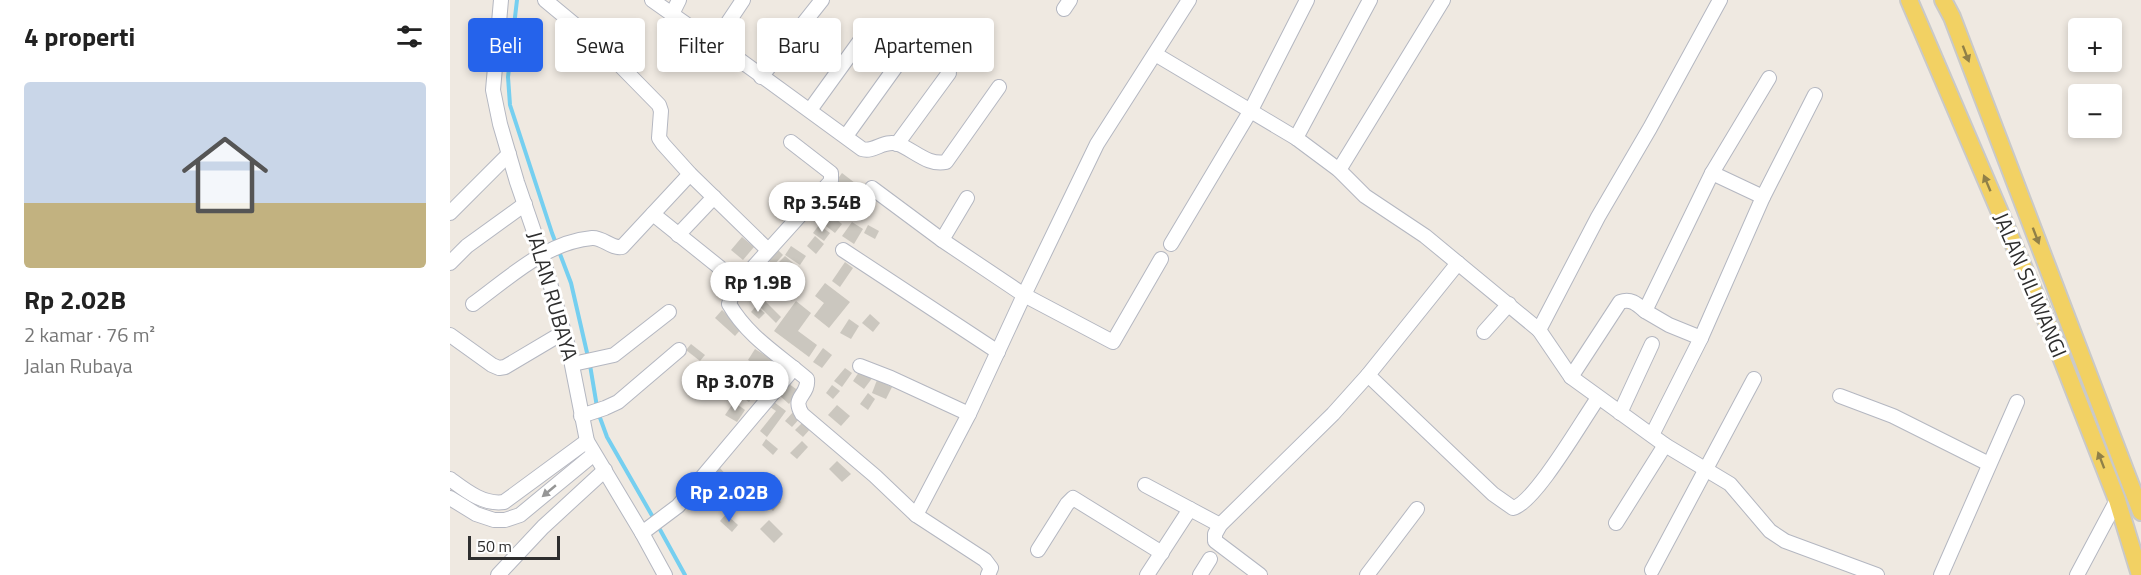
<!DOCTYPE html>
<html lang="id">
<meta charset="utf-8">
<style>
:root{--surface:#fff;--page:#f6f6f6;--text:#222;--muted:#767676;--line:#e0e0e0;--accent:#2563eb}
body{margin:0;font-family:"Titillium Web",sans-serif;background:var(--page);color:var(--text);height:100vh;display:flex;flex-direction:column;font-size:22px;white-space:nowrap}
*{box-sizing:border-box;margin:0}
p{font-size:20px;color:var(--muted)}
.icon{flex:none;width:33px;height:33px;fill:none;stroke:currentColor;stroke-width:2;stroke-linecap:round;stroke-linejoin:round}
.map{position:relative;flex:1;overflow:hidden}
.drawer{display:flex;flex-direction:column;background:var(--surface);width:450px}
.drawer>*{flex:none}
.banner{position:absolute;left:18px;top:18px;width:570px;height:54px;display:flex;gap:12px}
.controls{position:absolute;left:1618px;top:18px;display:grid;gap:12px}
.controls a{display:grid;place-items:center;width:54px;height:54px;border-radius:6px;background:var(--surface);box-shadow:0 3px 9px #0003;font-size:30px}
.scale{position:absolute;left:18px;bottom:15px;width:92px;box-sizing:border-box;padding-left:6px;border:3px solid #2e2e2e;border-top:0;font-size:16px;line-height:21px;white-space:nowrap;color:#2e2e2e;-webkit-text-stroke:4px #fff;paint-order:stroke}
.price{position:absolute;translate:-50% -51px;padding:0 14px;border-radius:21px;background:#fff;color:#222;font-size:20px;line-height:39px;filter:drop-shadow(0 2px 3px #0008)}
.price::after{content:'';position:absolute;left:50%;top:36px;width:18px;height:14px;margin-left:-9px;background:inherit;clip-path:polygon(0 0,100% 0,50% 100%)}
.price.selected{background:var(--accent);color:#fff}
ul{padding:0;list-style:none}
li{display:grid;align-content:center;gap:12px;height:318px;padding:0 24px}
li+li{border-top:2px solid var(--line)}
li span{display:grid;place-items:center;height:186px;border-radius:6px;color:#555}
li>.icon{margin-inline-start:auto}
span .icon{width:108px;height:108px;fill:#fffc;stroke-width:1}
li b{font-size:26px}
h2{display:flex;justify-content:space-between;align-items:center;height:72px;padding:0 24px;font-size:26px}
.tag{padding:0 21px;border-radius:6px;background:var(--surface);box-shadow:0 3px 9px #0003;font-size:21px;line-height:54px}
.tag.selected{background:var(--accent);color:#fff}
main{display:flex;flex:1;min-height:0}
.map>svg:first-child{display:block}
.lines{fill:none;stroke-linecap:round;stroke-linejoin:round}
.stream{stroke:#75cff0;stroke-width:4}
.building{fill:#cbc7bf}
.minor-casing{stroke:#b4b7c1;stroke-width:16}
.major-casing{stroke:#c9c9c9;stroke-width:20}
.minor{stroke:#fff;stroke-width:14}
.major{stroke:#f2d163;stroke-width:16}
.oneway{fill:#908048}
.oneway2{fill:#969696}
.labels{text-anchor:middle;stroke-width:6;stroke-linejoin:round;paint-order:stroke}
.street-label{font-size:21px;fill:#2e2e2e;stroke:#fff}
</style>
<main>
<section class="drawer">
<h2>4 properti<svg class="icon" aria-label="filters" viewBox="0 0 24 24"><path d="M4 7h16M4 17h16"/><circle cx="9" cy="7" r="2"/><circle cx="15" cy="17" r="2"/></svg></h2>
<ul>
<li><span style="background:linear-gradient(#c9d6e8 65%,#c2b280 0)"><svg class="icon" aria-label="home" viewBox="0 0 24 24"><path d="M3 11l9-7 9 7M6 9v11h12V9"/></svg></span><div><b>Rp 2.02B</b><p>2 kamar · 76 m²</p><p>Jalan Rubaya</p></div></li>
</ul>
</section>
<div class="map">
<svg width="1691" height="575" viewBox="0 0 1691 575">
<rect width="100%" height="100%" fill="#efe9e1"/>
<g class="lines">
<g class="stream">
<polyline points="67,0 58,77 60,105 102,233 121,283 138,357"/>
<polyline points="140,365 147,407"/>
<polyline points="149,415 157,437 204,519"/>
<polyline points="208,526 235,575"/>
</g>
</g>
<g class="building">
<polygon points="392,173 405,183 391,201 379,191"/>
<polygon points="377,194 391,204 385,213 371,202"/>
<polygon points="366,203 392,224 385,233 358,212"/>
<polygon points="402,222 413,229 404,244 392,236"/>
<polygon points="369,225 380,233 374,241 363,233"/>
<polygon points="418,225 429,231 425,239 414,233"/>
<polygon points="365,236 374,244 366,254 357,246"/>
<polygon points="292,237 304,247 293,260 281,250"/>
<polygon points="341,246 356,256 350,265 335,255"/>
<polygon points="328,250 333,255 323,266 319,261"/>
<polygon points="335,256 349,268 341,277 327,264"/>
<polygon points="395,262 403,268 390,287 382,281"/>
<polygon points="309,275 318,283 308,295 299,287"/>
<polygon points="375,283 400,302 379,328 364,316 374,303 365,296"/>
<polygon points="313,299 331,317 326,323 308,305"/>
<polygon points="346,301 361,313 348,331 367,345 359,357 324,331"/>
<polygon points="306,306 315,313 309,319 301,312"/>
<polygon points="272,310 292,328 285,336 265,318"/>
<polygon points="420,314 430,323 423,332 412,323"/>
<polygon points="399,319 409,326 401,339 390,333"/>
<polygon points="241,344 255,355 250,361 236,350"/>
<polygon points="373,348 382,355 372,368 363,362"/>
<polygon points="305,349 325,361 318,372 298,360"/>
<polygon points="395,368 402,373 392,387 384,381"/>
<polygon points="306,369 315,376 305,390 296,383"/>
<polygon points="411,369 423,377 414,389 403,381"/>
<polygon points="281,377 305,393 299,402 275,386"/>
<polygon points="427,380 442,387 436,399 422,393"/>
<polygon points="339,384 349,391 339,404 330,396"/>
<polygon points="382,385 390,391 383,399 376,393"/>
<polygon points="418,393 425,399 418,410 410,404"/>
<polygon points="284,402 295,410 287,422 275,415"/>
<polygon points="324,402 336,411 317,437 310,431 326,411 320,407"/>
<polygon points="387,405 400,416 391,426 378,415"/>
<polygon points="344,411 351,417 342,427 335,421"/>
<polygon points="354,421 362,427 353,437 345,430"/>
<polygon points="316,439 328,449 323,455 312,445"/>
<polygon points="352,441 358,447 347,459 340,453"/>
<polygon points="387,461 401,474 392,482 379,469"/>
<polygon points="270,468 290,491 278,502 258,479"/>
<polygon points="323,495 331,502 323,511 315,504"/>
<polygon points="276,514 288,525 282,532 270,521"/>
<polygon points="319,520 333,534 324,543 310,529"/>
</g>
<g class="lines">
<defs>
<g id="minor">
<polyline points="51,0 43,90 50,124 67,182 92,255 119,350 137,441 192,533 215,575"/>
<polyline points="95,0 154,49 209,105 211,111 209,138 213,144 240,174 318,250"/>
<path d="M202,0L243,29L265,42L412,149C424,153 434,139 448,144C464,150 478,166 496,162L549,87"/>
<polyline points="1270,0 1200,128 1148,217 1089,330 1121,377 1215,445 1280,484 1320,531 1335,541 1427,575"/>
<polyline points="614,9 620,0"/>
<polyline points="222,14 229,0"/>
<polyline points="265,42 293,0"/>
<polyline points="705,54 846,138 889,170 915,196 975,236 1089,330"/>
<polyline points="311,77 372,0"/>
<polyline points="360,110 420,27"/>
<polyline points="396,136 460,47"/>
<polyline points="846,138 920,0"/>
<path d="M341,142L381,173V181L289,283L282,295L279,304C298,337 329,355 357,379C359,396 341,396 352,414L425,476L466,515L535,560L541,568L538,575"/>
<polyline points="447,144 499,73"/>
<polyline points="889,170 993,0"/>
<polyline points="1262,173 1313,197"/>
<polyline points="422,188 492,240"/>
<polyline points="517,198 492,240 574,295 663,342 711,259"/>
<polyline points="0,213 59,154"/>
<polyline points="203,214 289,283"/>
<polyline points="228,235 264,197"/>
<polyline points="721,244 801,110 857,0"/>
<polyline points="393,250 548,352"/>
<polyline points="0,263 17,246 75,204"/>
<path d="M1008,263L918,375L1043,494L1063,508C1085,503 1133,419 1148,398"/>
<path d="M23,304C59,278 96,242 142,238C153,237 161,249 172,247L240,174"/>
<polyline points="1195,311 1219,325 1251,338"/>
<polyline points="1034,332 1059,304"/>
<polyline points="0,335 42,365 49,368 55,367 114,332"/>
<polyline points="123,364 164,355 219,312"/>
<polyline points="410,366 441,378 519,414"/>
<path d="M1121,377L1170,302C1181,298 1187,304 1195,311L1262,173L1319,78"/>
<polyline points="1390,396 1443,416 1539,464"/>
<polyline points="1170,413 1202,344"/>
<polyline points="131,416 155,408 168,402 229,350"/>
<polyline points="1202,435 1251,338 1313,197 1365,95"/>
<path d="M0,479C15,490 33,505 54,502L137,441"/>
<polyline points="695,485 740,509"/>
<polyline points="0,498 26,514 44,520 55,520 70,515 144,454"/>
<polyline points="466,515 519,414 574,295 647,144 739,0"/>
<polyline points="1166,523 1215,445"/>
<polyline points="192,533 228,506 344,368"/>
<polyline points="588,550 617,504 623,498 712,553"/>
<polyline points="1202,570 1304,379"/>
<polyline points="48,575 93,527 155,470"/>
<polyline points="697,575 740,509 770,525"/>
<polyline points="750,575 760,559"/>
<polyline points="810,575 765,541 765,534 770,525 883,414 918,375"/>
<polyline points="917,575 967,509"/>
<polyline points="1491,575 1567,402"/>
<polyline points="1627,575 1667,500"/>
</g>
<g id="major">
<polyline points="1459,0 1602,334 1667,500 1690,575"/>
<polyline points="1493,0 1502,17 1691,512"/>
</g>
</defs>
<use href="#minor" class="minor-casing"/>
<use href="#major" class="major-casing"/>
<use href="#minor" class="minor"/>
<use href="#major" class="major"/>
</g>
<defs><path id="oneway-solid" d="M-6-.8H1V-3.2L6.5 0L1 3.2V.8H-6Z" transform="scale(1.5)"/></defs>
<g class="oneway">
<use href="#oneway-solid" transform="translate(1516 54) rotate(69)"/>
<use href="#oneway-solid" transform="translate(1537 183) rotate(-113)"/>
<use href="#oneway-solid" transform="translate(1586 236) rotate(69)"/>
<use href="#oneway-solid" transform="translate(1651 460) rotate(-111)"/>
</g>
<use class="oneway2" href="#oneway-solid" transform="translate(99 491) rotate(140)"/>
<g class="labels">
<g class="street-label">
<text transform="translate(1580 285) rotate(67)" y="7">JALAN SILIWANGI</text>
<text transform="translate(102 296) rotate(74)" y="7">JALAN RUBAYA</text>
</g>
</g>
</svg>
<div class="controls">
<a>+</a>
<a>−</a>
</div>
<div class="scale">50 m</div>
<b class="price" style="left:372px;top:233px">Rp 3.54B</b>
<b class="price" style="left:308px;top:313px">Rp 1.9B</b>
<b class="price" style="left:285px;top:412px">Rp 3.07B</b>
<b class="price selected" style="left:279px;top:523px">Rp 2.02B</b>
<div class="banner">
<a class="tag selected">Beli</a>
<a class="tag">Sewa</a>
<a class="tag">Filter</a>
<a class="tag">Baru</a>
<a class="tag">Apartemen</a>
</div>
</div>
</main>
